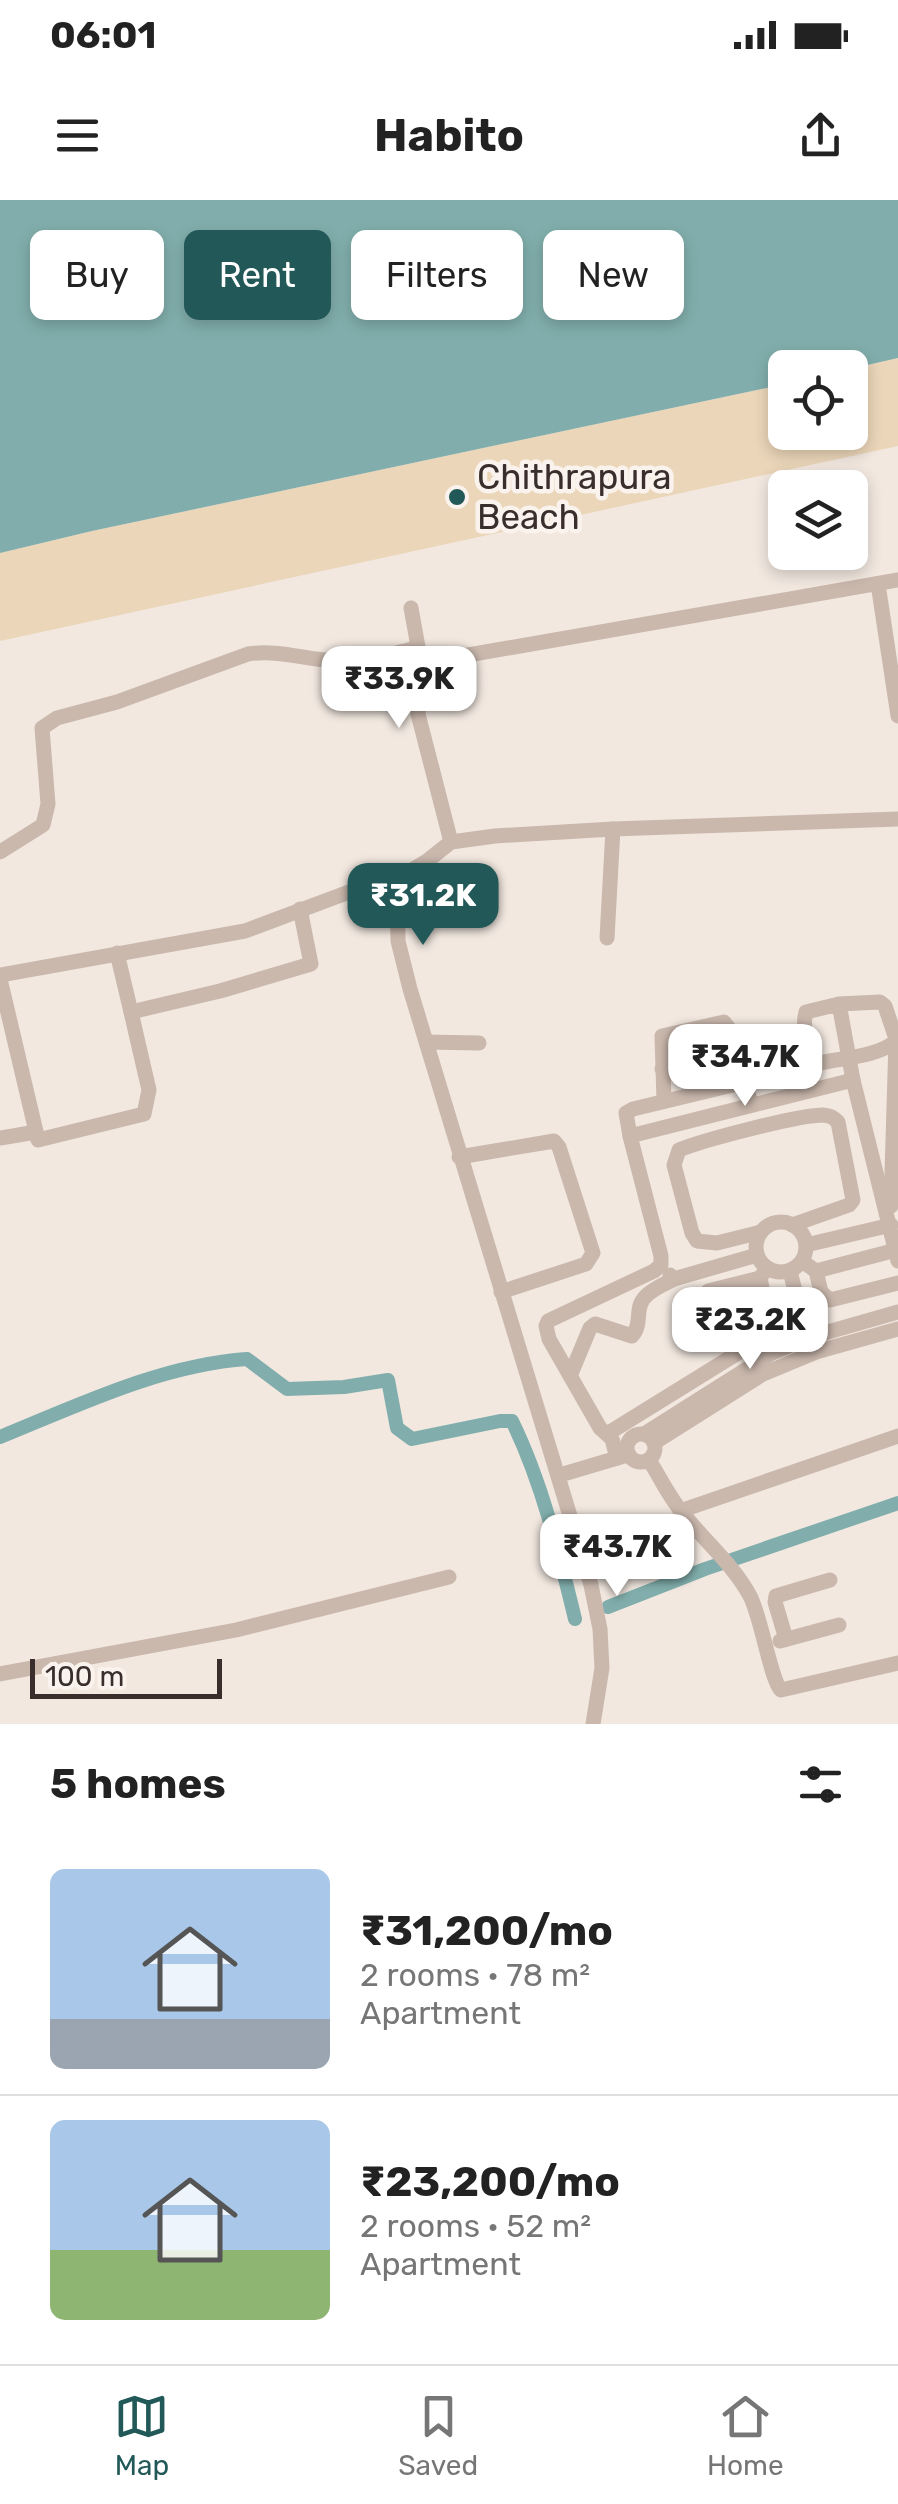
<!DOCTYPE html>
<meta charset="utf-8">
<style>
:root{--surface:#fff;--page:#f6f6f6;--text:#222;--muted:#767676;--line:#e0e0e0;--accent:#225858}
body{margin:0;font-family:Rubik,sans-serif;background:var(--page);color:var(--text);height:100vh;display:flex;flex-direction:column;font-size:38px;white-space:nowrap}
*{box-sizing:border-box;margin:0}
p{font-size:32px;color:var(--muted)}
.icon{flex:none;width:55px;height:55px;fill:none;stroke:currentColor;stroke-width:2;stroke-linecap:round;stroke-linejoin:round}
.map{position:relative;height:1524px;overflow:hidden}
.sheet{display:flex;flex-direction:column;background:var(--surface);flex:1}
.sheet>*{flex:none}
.hud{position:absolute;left:30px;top:30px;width:840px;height:90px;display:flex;gap:20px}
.controls{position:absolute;left:768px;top:150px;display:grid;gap:20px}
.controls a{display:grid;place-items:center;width:100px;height:100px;border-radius:15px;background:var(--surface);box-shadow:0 5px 15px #0003;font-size:50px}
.scale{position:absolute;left:30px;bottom:25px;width:192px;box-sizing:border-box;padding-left:10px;border:5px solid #392e2b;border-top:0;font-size:28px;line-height:35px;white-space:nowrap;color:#392e2b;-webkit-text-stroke:8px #faf3ed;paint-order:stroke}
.price{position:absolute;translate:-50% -85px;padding:0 22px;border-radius:20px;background:#fff;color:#222;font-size:32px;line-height:65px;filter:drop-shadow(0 2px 5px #0008)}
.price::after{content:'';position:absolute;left:50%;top:60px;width:30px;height:22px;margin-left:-15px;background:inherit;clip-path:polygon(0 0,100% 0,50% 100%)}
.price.current{background:var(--accent);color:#fff}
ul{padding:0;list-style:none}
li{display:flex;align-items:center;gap:30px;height:250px;padding:0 50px}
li+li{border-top:2px solid var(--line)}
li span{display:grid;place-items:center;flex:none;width:280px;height:200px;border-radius:15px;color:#555}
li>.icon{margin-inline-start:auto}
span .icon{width:120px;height:120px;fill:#fffc;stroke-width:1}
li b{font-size:42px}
h2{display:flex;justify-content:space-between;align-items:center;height:120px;padding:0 50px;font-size:42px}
.tag{padding:0 35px;border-radius:15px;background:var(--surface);box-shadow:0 5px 15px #0003;font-size:35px;line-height:90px}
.tag.current{background:var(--accent);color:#fff}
.status{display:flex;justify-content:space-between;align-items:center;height:70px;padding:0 50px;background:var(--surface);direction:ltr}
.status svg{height:28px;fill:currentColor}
header{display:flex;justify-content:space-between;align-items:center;height:130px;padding:0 50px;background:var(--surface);font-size:45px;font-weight:700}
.tab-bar{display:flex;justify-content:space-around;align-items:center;height:140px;border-top:2px solid var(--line);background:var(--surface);font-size:28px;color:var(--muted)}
.tab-bar a{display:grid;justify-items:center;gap:5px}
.tab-bar .current{color:var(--accent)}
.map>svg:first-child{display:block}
.sand{fill:#ebd6b9}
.water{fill:#81aeac}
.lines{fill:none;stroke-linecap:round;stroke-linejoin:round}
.canal{stroke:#81aeac;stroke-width:14}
.minor{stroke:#cab8ad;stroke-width:15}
.poi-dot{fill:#225858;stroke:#faf3ed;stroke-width:4}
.labels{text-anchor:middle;stroke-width:9;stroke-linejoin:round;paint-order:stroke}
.poi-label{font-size:35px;fill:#392e2b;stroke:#faf3ed;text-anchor:start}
</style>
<div class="status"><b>06:01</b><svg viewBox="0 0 49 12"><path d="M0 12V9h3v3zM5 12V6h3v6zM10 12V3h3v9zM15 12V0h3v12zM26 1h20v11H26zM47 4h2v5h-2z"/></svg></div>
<header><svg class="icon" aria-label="menu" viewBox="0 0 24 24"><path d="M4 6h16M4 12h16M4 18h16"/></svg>Habito<svg class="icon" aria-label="share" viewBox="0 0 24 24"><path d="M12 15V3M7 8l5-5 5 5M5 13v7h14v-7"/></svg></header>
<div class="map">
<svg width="898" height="1524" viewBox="0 0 898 1524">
<rect width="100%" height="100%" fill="#f2e8e0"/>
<polygon class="sand" points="898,158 898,246 0,441 0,353 92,331 785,184 785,232 850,232 850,169"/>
<polygon class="water" points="0,0 898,0 898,158 850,169 785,168 785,184 92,331 0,353"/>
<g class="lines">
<g class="canal">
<path d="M0,1237C79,1205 161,1165 247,1159L287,1189L344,1187L388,1180L397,1228L412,1239L500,1221H512C542,1282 559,1353 575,1419"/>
<polyline points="608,1407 705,1369 898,1303"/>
</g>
<g class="minor">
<polyline points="878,384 898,516"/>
<polyline points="411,408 422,469 418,514 451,642"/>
<polyline points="422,469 434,461 898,380"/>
<path d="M0,652L43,625L48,604L42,528L57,518L117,502L248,454C278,449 307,460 337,461C365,462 390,454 417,448"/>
<polyline points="607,738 613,629"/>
<polyline points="117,753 131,812 220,791 311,764 300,709"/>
<polyline points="0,775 245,731 357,689 397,679"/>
<polyline points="0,779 38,940 144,914 149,890 131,812"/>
<path d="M839,804L880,802L885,806L895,836L896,841C880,856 842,858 820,863C807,856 802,826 806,812L839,804L853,880"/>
<polyline points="426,842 479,843"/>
<polyline points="662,869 736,851"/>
<polyline points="664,901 662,836 724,822 731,831 751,904"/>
<polyline points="630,936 626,913 633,909 745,882"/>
<polyline points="0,938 36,932"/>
<polyline points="459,957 554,941 559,947 593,1053 586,1064 501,1092"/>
<polyline points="891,1006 896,841"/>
<circle cx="781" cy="1047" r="25"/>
<path d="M761,1032L717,1043L697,1041L692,1033L674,965L679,950C703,940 799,915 823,915C832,916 832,917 838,922L853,1000L849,1005L792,1025"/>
<polyline points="806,1045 891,1025"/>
<polyline points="802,1061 816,1071 821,1092 830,1100 898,1083"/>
<polyline points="816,1071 896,1050"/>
<polyline points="670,1075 674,1079 757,1055"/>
<polyline points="760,1078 708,1091 719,1127 765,1116 767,1111 760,1078 767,1068"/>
<path d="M570,1176L590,1128L595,1124L632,1136C643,1124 634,1108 645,1097C652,1089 665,1084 674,1079"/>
<circle cx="641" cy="1248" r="14"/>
<polyline points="607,1234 741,1151 803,1123 790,1071"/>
<polyline points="644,1234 772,1153 807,1138 898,1112"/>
<polyline points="654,1243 763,1174 816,1152 898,1129"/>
<polyline points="617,1258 612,1239 600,1228 549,1139 546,1126 548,1121 654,1071 661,1065 661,1056 630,936 853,880 898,1061"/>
<path d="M649,1260C660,1277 669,1297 682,1312C704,1341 733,1364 750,1396C761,1416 771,1481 781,1490L898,1463"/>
<polyline points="560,1275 624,1256"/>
<polyline points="680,1311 898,1236"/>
<polyline points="786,1439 775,1402 776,1396 830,1380"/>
<polyline points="780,1441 839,1425"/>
<polyline points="0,1474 236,1430 449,1377"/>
<polyline points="593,1524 602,1468 600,1429 591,1385 410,789 398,741 397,679 427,661 451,642 495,636 613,629 898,619"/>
</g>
</g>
<circle class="poi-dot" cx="457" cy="297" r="10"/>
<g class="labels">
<g class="poi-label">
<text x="477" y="289">Chithrapura<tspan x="477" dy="40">Beach</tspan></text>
</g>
</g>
</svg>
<div class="controls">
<a><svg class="icon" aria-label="locate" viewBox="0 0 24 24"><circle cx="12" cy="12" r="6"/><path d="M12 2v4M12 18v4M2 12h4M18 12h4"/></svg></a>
<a><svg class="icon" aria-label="layers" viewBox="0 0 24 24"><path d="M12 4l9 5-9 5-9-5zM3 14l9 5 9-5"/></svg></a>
</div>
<div class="scale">100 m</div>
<b class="price" style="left:399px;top:531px">₹33.9K</b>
<b class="price current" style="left:423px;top:748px">₹31.2K</b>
<b class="price" style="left:745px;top:909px">₹34.7K</b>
<b class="price" style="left:750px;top:1172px">₹23.2K</b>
<b class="price" style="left:617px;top:1399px">₹43.7K</b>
<div class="hud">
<a class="tag">Buy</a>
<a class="tag current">Rent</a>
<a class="tag">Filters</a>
<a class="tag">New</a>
</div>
</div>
<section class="sheet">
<h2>5 homes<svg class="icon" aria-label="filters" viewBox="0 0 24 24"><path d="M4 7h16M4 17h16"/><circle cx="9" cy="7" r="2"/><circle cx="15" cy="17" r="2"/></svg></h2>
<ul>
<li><span style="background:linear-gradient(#a9c7e8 75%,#9aa5b1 0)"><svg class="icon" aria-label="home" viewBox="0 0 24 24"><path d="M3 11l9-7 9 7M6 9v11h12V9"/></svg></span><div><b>₹31,200/mo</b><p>2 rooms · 78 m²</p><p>Apartment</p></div></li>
<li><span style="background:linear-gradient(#a9c7e8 65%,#8fb573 0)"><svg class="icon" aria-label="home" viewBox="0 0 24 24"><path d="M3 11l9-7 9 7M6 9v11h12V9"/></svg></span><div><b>₹23,200/mo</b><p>2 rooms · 52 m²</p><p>Apartment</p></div></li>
</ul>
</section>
<nav class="tab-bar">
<a class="current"><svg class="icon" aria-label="map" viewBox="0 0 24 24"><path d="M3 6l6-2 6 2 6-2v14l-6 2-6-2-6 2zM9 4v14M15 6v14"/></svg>Map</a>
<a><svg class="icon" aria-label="saved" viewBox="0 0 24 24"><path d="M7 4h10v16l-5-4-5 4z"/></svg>Saved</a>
<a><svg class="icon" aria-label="home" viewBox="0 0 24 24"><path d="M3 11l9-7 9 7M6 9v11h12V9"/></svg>Home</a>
</nav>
